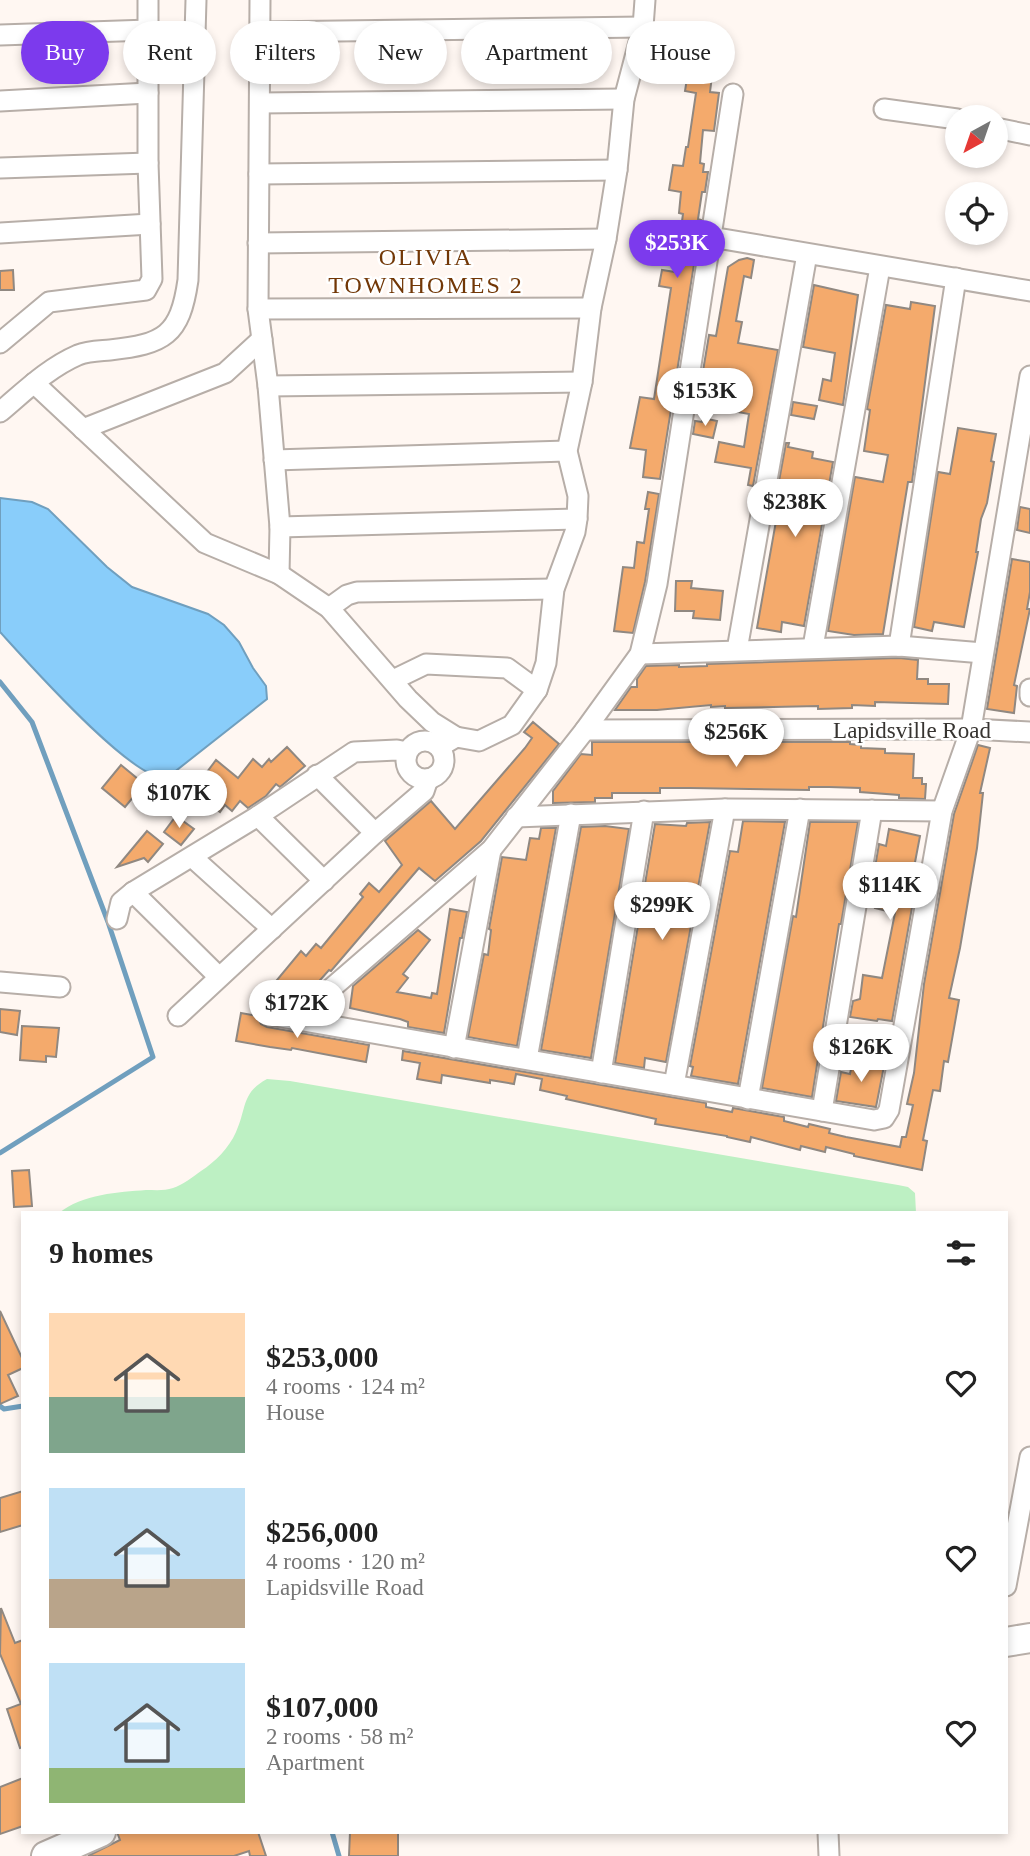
<!DOCTYPE html>
<meta charset="utf-8">
<style>
:root{--surface:#fff;--page:#f6f6f6;--text:#222;--muted:#767676;--accent:#7c3aed}
body{margin:0;font-family:Georgia,serif;background:var(--page);color:var(--text);height:100vh;display:flex;flex-direction:column;font-size:26px;white-space:nowrap}
*{box-sizing:border-box;margin:0}
p{font-size:23px;color:var(--muted)}
.icon{flex:none;width:38px;height:38px;fill:none;stroke:currentColor;stroke-width:2;stroke-linecap:round;stroke-linejoin:round}
.map{position:relative;flex:1;overflow:hidden}
.sheet{position:absolute;left:21px;top:1211px;width:987px;height:623px;display:flex;flex-direction:column;background:var(--surface);border-radius:0px;box-shadow:0 4px 10px #0003}
.sheet>*{flex:none}
.hud{position:absolute;left:21px;top:21px;width:989px;height:63px;display:flex;gap:14px}
.needle{width:46px;rotate:220deg}
.controls{position:absolute;left:945px;top:105px;display:grid;gap:14px}
.controls a{display:grid;place-items:center;width:63px;height:63px;border-radius:50%;background:var(--surface);box-shadow:0 4px 10px #0003;font-size:35px}
.price{position:absolute;translate:-50% -60px;padding:0 16px;border-radius:24px;background:#fff;color:#222;font-size:23px;line-height:46px;filter:drop-shadow(0 2px 4px #0008)}
.price::after{content:'';position:absolute;left:50%;top:42px;width:21px;height:16px;margin-left:-10px;background:inherit;clip-path:polygon(0 0,100% 0,50% 100%)}
.price.current{background:var(--accent);color:#fff}
ul{padding:0;list-style:none}
li{display:flex;align-items:center;gap:21px;height:175px;padding:0 28px}
li span{display:grid;place-items:center;flex:none;width:196px;height:140px;border-radius:0px;color:#555}
li>.icon{margin-inline-start:auto}
span .icon{width:84px;height:84px;fill:#fffc;stroke-width:1}
li b{font-size:30px}
h2{display:flex;justify-content:space-between;align-items:center;height:84px;padding:0 28px;font-size:30px}
.pill{padding:0 24px;border-radius:32px;background:var(--surface);box-shadow:0 4px 10px #0003;font-size:24px;line-height:63px}
.pill.current{background:var(--accent);color:#fff}
.map>svg:first-child{display:block}
.green{fill:#bdf0c3}
.water{fill:#89cdfa;stroke:#709fbe;stroke-width:2}
.lines{fill:none;stroke-linecap:round;stroke-linejoin:round}
.stream{stroke:#709fbe;stroke-width:5}
.building{fill:#f4aa6c;stroke:#908881;stroke-width:2}
.street-casing{stroke:#b7aea8;stroke-width:23}
.secondary-casing{stroke:#b7aea8;stroke-width:32}
.street{stroke:#fff;stroke-width:19}
.secondary{stroke:#fff;stroke-width:28}
.labels{text-anchor:middle;stroke-width:5;stroke-linejoin:round;paint-order:stroke}
.street-label{font-size:23px;fill:#373431;stroke:#fff}
.neighbourhood-label{font-size:24px;letter-spacing:2px;fill:#723706;stroke:#fff}
</style>
<div class="map">
<svg width="1030" height="1856" viewBox="0 0 1030 1856">
<rect width="100%" height="100%" fill="#fff7f2"/>
<path class="green" d="M267,1079L290,1081L898,1185L908,1187L915,1193L916,1213H59C82,1194 119,1192 146,1190C155,1190 165,1191 173,1188C182,1185 193,1177 201,1171C215,1162 229,1148 236,1132C247,1108 241,1093 267,1079Z"/>
<path class="water" d="M0,498L32,502L48,509L107,567L132,587L208,614L224,625L239,642L253,668L266,686L267,699L168,777C138,788 23,657 0,632Z"/>
<g class="lines">
<g class="stream">
<polyline points="0,682 32,722 108,922 153,1057 0,1153"/>
<polyline points="0,1406 4,1409 23,1406"/>
<polyline points="332,1832 339,1856"/>
</g>
</g>
<g class="building">
<polygon points="688,72 712,76 710,92 719,93 714,131 703,130 700,163 704,164 703,172 708,172 706,185 705,192 702,192 698,219 701,220 660,479 643,477 646,450 630,448 640,397 654,399 671,288 659,286 662,270 675,272 683,214 679,213 681,192 669,190 673,165 683,166 686,147 688,147 696,93 685,91"/>
<polygon points="747,258 754,260 751,278 744,276 736,321 742,322 738,343 778,350 753,486 748,485 751,468 715,462 719,442 744,447 749,414 711,407 713,392 700,389 709,335 716,336 728,267 739,260"/>
<polygon points="13,270 14,290 0,290 0,271"/>
<polygon points="814,285 858,295 843,405 819,400 823,379 831,381 835,353 803,347"/>
<polygon points="911,302 935,306 912,482 908,482 883,634 854,635 828,631 855,477 883,482 888,455 864,451 870,410 867,409 886,305 910,309"/>
<polygon points="793,402 817,406 814,419 791,415"/>
<polygon points="703,418 717,421 713,438 693,434 695,421 702,422"/>
<polygon points="958,428 996,434 991,461 994,462 987,503 981,519 976,552 978,552 964,627 934,622 932,631 914,627 938,472 950,474"/>
<polygon points="786,443 789,443 788,447 813,452 812,458 833,462 804,626 782,622 781,632 757,628 781,493 777,492"/>
<polygon points="648,492 659,494 645,582 633,633 614,631 623,567 634,568 637,542 644,543 649,509 645,509"/>
<polygon points="1020,507 1030,509 1030,533 1017,530"/>
<polygon points="1012,559 1030,562 1030,592 1027,609 1030,609 1014,685 1017,686 1014,713 987,709"/>
<polygon points="676,581 692,581 691,588 723,591 720,620 693,618 694,611 675,611"/>
<polygon points="899,658 918,660 917,679 928,679 928,684 949,684 948,704 875,702 875,706 852,705 852,708 818,709 818,706 725,708 725,706 711,707 711,705 657,710 615,710 631,687 637,687 637,679 646,666 679,665 679,667 707,666 707,664"/>
<polygon points="533,722 559,744 481,841 435,881 419,868 331,971 329,970 314,987 309,984 290,1006 279,1004 274,1000 275,998 267,992 301,951 306,956 316,944 321,948 363,897 360,894 369,883 379,892 402,865 385,841 431,801 455,829 525,748 532,738 524,732"/>
<polygon points="592,742 850,742 850,744 861,745 861,748 885,749 885,753 914,754 913,778 922,778 922,784 926,784 925,799 899,798 899,795 860,792 860,788 829,787 809,787 809,790 690,788 660,788 660,793 612,793 612,798 595,798 595,802 553,803 553,791 581,754 592,755"/>
<polygon points="978,745 990,748 980,793 983,793 977,848 960,948 949,998 959,1000 948,1062 944,1061 940,1091 933,1090 923,1140 927,1141 922,1170 854,1156 854,1154 826,1147 825,1152 801,1146 800,1150 751,1137 750,1142 727,1137 727,1136 655,1124 656,1119 566,1099 567,1096 540,1090 542,1079 516,1074 514,1084 490,1080 490,1083 442,1075 441,1083 417,1079 420,1063 402,1060 403,1051 706,1103 706,1107 732,1112 733,1108 784,1117 784,1121 808,1127 809,1124 830,1129 829,1133 846,1137 900,1147 902,1137 906,1137 913,1105 907,1104 914,1073 924,984 954,814"/>
<polygon points="287,747 305,766 280,787 276,784 266,796 248,808 240,801 232,811 225,805 220,812 198,794 210,780 204,776 216,760 238,778 253,759 262,767 269,759 271,762"/>
<polygon points="121,765 144,784 125,807 102,788"/>
<polygon points="176,816 194,829 181,845 164,832"/>
<polygon points="743,821 785,822 738,1084 691,1076 693,1067 690,1066 730,851 738,852"/>
<polygon points="710,822 666,1062 645,1058 644,1068 615,1063 655,824 686,826 687,823"/>
<polygon points="810,822 858,822 841,924 839,924 812,1097 762,1088 793,916 796,917"/>
<polygon points="605,826 629,829 591,1058 541,1050 581,827"/>
<polygon points="541,828 556,828 517,1046 468,1037 484,954 488,955 491,930 489,929 502,857 526,860 530,838 539,839"/>
<polygon points="889,829 920,836 912,878 917,879 892,1021 878,1019 877,1021 850,1017 853,1001 860,999 863,975 882,978 895,913 875,908 876,904 869,902 879,844 886,846"/>
<polygon points="147,831 163,844 148,862 144,858 117,867"/>
<polygon points="450,909 467,912 462,938 460,938 444,1033 408,1027 408,1022 400,1019 350,1008 353,986 418,930 430,940 403,974 408,978 397,992 431,998 432,993 437,994"/>
<polygon points="0,1009 20,1011 17,1035 0,1032"/>
<polygon points="241,1013 257,1016 261,1024 267,1027 369,1045 366,1062 292,1048 291,1050 270,1047 236,1041"/>
<polygon points="22,1026 59,1028 56,1057 46,1056 46,1062 20,1060"/>
<polygon points="853,1059 884,1066 876,1107 836,1101 841,1072 850,1074"/>
<polygon points="29,1170 32,1206 14,1207 12,1171"/>
<polygon points="0,1311 23,1360 23,1368 8,1375 18,1396 0,1404"/>
<polygon points="23,1491 23,1525 0,1532 0,1498"/>
<polygon points="1,1608 15,1643 23,1640 23,1747 20,1748 7,1709 21,1704 0,1654"/>
<polygon points="23,1778 23,1826 0,1834 0,1787"/>
<polygon points="117,1832 258,1832 266,1856 250,1856 249,1851 234,1856 88,1856 120,1840"/>
<polygon points="350,1832 398,1832 398,1856 349,1856"/>
</g>
<g class="lines">
<defs>
<g id="street">
<polyline points="260,0 258,309 268,386 280,527 279,574"/>
<polyline points="262,32 643,27"/>
<polyline points="0,35 149,30"/>
<polyline points="0,101 148,93"/>
<polyline points="260,103 624,99"/>
<polyline points="884,109 957,119"/>
<polyline points="996,128 1030,135"/>
<polyline points="0,168 148,163"/>
<polyline points="259,174 617,170"/>
<polyline points="0,233 150,224"/>
<polyline points="711,237 1030,291"/>
<polyline points="258,243 606,239"/>
<polyline points="258,309 591,308"/>
<polyline points="0,343 49,302 146,290 152,279 148,163 148,0"/>
<polyline points="34,383 205,543 279,574 329,608 408,699 432,722 456,737"/>
<polyline points="268,386 582,382"/>
<path d="M0,412C25,391 48,368 78,355C88,351 100,351 110,350C164,344 180,336 188,280L196,0"/>
<polyline points="83,429 225,373 262,339"/>
<polyline points="274,460 567,451"/>
<polyline points="280,527 577,519"/>
<polyline points="329,608 347,595 357,592 554,589"/>
<polyline points="899,646 956,278"/>
<polyline points="813,647 880,267"/>
<polyline points="737,650 807,254"/>
<polyline points="640,654 899,646 983,653"/>
<polyline points="393,680 426,664 507,668 537,690"/>
<polyline points="1030,689 1030,696"/>
<polyline points="585,730 971,729 1030,732"/>
<circle cx="425" cy="760" r="19"/>
<polyline points="439,747 456,737 479,741 512,725 537,690 546,663 554,589 575,532 577,519 578,496 567,451 582,382 591,308 606,239 617,170 624,99 643,27 645,0"/>
<polyline points="317,775 375,833"/>
<polyline points="258,816 324,881"/>
<polyline points="516,817 725,809 942,811"/>
<polyline points="192,857 272,929"/>
<polyline points="133,892 219,977"/>
<polyline points="117,919 121,902 133,892 258,816 354,752 397,750 407,752"/>
<polyline points="0,982 60,987"/>
<polyline points="269,1015 874,1120 884,1118 889,1110 942,811 971,729 1030,376"/>
<polyline points="178,1016 375,833 424,791 428,779"/>
<polyline points="296,1019 491,850 585,730 640,654 657,584 733,94"/>
<polyline points="454,1048 491,850"/>
<polyline points="527,1059 571,814"/>
<polyline points="601,1073 644,811"/>
<polyline points="674,1085 725,809"/>
<polyline points="748,1099 800,809"/>
<polyline points="822,1111 872,810"/>
<polyline points="1006,1586 1030,1457"/>
<polyline points="828,1832 829,1856"/>
</g>
<g id="secondary">
<polyline points="1006,1642 1030,1638"/>
<polyline points="46,1856 101,1832"/>
</g>
</defs>
<use href="#street" class="street-casing"/>
<use href="#secondary" class="secondary-casing"/>
<use href="#street" class="street"/>
<use href="#secondary" class="secondary"/>
</g>
<g class="labels">
<g class="street-label">
<text x="912" y="738">Lapidsville Road</text>
</g>
<g class="neighbourhood-label">
<text x="426" y="265">OLIVIA<tspan x="426" dy="28">TOWNHOMES 2</tspan></text>
</g>
</g>
</svg>
<div class="controls">
<a><svg class="needle" viewBox="-14 -14 28 28"><path d="M0-13l5 13h-10z" fill="#e53935"/><path d="M0 13l5-13h-10z" fill="#767676"/></svg></a>
<a><svg class="icon" aria-label="locate" viewBox="0 0 24 24"><circle cx="12" cy="12" r="6"/><path d="M12 2v4M12 18v4M2 12h4M18 12h4"/></svg></a>
</div>
<b class="price current" style="left:677px;top:280px">$253K</b>
<b class="price" style="left:705px;top:428px">$153K</b>
<b class="price" style="left:795px;top:539px">$238K</b>
<b class="price" style="left:736px;top:769px">$256K</b>
<b class="price" style="left:179px;top:830px">$107K</b>
<b class="price" style="left:890px;top:922px">$114K</b>
<b class="price" style="left:662px;top:942px">$299K</b>
<b class="price" style="left:297px;top:1040px">$172K</b>
<b class="price" style="left:861px;top:1084px">$126K</b>
<div class="hud">
<a class="pill current">Buy</a>
<a class="pill">Rent</a>
<a class="pill">Filters</a>
<a class="pill">New</a>
<a class="pill">Apartment</a>
<a class="pill">House</a>
</div>
<section class="sheet">
<h2>9 homes<svg class="icon" aria-label="filters" viewBox="0 0 24 24"><path d="M4 7h16M4 17h16"/><circle cx="9" cy="7" r="2"/><circle cx="15" cy="17" r="2"/></svg></h2>
<ul>
<li><span style="background:linear-gradient(#ffd9b3 60%,#7fa58c 0)"><svg class="icon" aria-label="home" viewBox="0 0 24 24"><path d="M3 11l9-7 9 7M6 9v11h12V9"/></svg></span><div><b>$253,000</b><p>4 rooms · 124 m²</p><p>House</p></div><svg class="icon" aria-label="heart" viewBox="0 0 24 24"><path d="M12 20l-8-8c-3-5 5-10 8-4 3-6 11-1 8 4z"/></svg></li>
<li><span style="background:linear-gradient(#bfe0f5 65%,#b9a48a 0)"><svg class="icon" aria-label="home" viewBox="0 0 24 24"><path d="M3 11l9-7 9 7M6 9v11h12V9"/></svg></span><div><b>$256,000</b><p>4 rooms · 120 m²</p><p>Lapidsville Road</p></div><svg class="icon" aria-label="heart" viewBox="0 0 24 24"><path d="M12 20l-8-8c-3-5 5-10 8-4 3-6 11-1 8 4z"/></svg></li>
<li><span style="background:linear-gradient(#bfe0f5 75%,#8fb573 0)"><svg class="icon" aria-label="home" viewBox="0 0 24 24"><path d="M3 11l9-7 9 7M6 9v11h12V9"/></svg></span><div><b>$107,000</b><p>2 rooms · 58 m²</p><p>Apartment</p></div><svg class="icon" aria-label="heart" viewBox="0 0 24 24"><path d="M12 20l-8-8c-3-5 5-10 8-4 3-6 11-1 8 4z"/></svg></li>
</ul>
</section>
</div>
